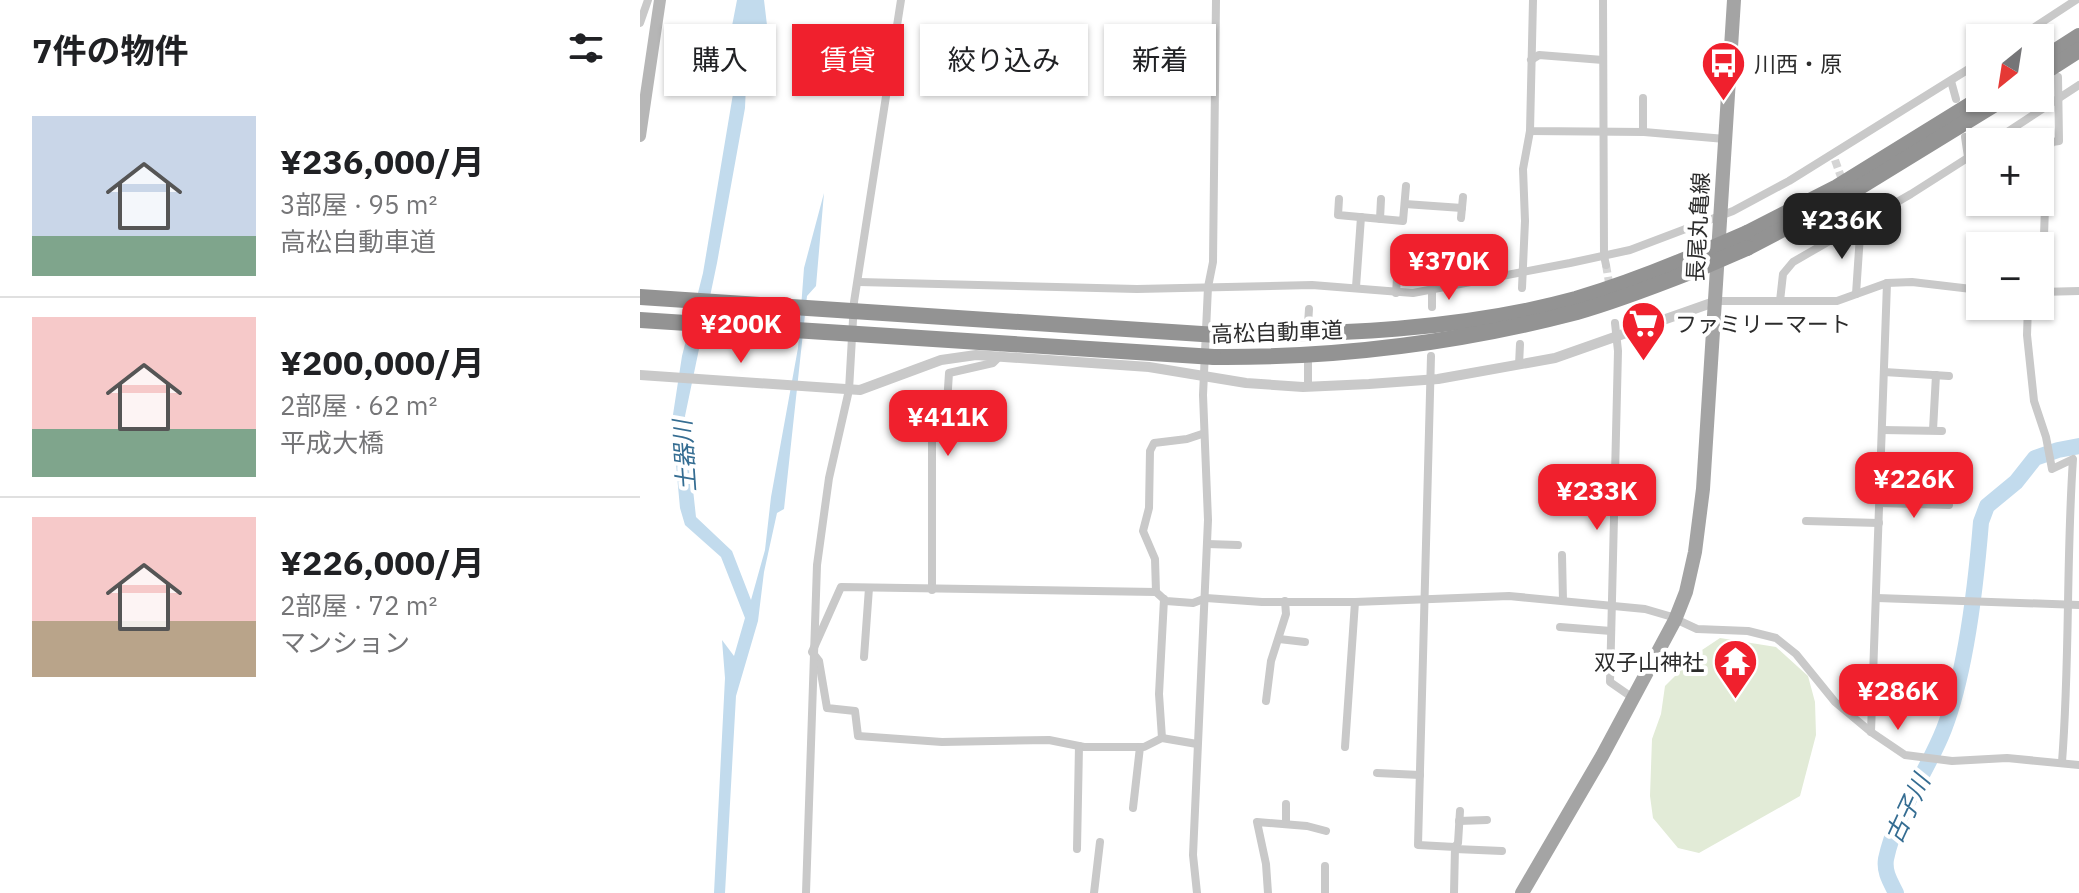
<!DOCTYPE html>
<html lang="ja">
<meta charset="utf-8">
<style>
:root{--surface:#fff;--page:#f6f6f6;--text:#202124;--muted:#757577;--line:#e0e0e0;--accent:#f0202d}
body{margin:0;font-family:"IBM Plex Sans","Noto Sans JP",sans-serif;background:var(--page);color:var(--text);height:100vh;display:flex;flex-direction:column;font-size:30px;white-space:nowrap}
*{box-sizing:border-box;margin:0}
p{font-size:26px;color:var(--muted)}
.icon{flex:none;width:44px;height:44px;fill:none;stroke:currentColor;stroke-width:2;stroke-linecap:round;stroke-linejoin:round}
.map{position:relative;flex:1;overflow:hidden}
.details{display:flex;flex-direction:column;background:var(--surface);width:640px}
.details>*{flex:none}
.guide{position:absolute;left:24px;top:24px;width:760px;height:72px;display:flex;gap:16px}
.needle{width:52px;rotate:210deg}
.controls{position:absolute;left:1326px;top:24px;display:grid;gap:16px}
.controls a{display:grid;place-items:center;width:88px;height:88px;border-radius:0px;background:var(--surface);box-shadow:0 2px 6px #0004;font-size:40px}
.price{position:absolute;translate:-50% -68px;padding:0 18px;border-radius:16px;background:var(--accent);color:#fff;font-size:26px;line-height:52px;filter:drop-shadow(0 2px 4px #0008)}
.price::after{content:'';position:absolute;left:50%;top:48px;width:24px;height:18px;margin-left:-12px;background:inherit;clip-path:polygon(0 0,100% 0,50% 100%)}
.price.active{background:#222;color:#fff}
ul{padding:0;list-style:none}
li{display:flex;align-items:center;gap:24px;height:200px;padding:0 32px}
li+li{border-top:2px solid var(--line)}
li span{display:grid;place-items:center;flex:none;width:224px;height:160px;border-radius:0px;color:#555}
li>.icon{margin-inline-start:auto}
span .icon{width:96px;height:96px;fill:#fffc;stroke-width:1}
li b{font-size:34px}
h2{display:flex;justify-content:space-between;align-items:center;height:96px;padding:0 32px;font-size:34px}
.tag{padding:0 28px;border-radius:0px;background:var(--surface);box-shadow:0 2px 6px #0004;font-size:28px;line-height:72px}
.tag.active{background:var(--accent);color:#fff}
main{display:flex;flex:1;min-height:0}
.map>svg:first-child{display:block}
.green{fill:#e2ebd7}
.water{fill:#c2dbed}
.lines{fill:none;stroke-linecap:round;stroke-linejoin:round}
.river{stroke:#c2dbed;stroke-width:16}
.minor-tunnel{stroke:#d5d5d5;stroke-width:8;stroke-dasharray:8 4;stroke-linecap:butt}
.minor{stroke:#c9c9c9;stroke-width:8}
.tertiary{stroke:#c9c9c9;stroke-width:10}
.secondary{stroke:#b6b6b6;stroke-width:12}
.primary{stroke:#a4a4a4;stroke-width:14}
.motorway{stroke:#939393;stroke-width:16}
.motorway-bridge{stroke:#939393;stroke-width:16}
.labels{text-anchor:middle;stroke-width:8;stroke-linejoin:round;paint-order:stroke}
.poi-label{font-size:22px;fill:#2c2c2c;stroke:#fff;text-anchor:start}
.street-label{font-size:22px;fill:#2c2c2c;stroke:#fff}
.water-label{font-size:24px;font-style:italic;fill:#356d92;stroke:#fff}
</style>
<main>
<section class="details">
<h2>7件の物件<svg class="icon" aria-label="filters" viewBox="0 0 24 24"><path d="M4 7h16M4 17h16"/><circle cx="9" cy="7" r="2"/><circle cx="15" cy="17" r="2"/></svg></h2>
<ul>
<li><span style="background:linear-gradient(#c9d6e8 75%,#7fa58c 0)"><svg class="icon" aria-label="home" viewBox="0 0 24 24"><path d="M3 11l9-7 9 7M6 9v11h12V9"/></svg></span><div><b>¥236,000/月</b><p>3部屋 · 95 m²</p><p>高松自動車道</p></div></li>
<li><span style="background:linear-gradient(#f6c9c9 70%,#7fa58c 0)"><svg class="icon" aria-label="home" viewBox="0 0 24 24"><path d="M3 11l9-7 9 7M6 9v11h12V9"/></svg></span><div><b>¥200,000/月</b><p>2部屋 · 62 m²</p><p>平成大橋</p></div></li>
<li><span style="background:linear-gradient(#f6c9c9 65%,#b9a48a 0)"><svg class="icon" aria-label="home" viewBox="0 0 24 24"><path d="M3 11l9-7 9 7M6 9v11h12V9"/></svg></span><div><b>¥226,000/月</b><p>2部屋 · 72 m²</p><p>マンション</p></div></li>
</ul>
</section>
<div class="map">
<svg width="1439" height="893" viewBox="0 0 1439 893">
<rect width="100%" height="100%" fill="#fff"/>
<polygon class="green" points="1080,638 1136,647 1168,676 1175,702 1176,735 1160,796 1059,853 1038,848 1013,818 1010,796 1012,739 1021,714 1025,686 1059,652"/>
<polygon class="water" points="97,0 124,0 129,42 119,29 118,55 107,61 105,108 77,263 45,416 56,517 92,551 111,600 125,550 131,497 158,348 164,268 184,193 176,286 167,296 144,509 137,513 124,572 118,621 96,696 85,893 74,893 85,678 82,640 94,656 105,618 81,557 45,525 40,508 32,421 42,356 63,273 97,70 92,26"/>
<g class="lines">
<path class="river" d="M1256,893C1250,881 1244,872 1246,859C1256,812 1287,773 1304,729C1326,672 1336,584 1341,522L1347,506L1376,482L1395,458L1418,450L1439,446"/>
<g class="minor-tunnel">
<polyline points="1195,160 1215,216"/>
<polyline points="966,265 970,288"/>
</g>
<g class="minor">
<polyline points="893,0 890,131 1004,132 1085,139"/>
<polyline points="963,0 964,256 966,265"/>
<polyline points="0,23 8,0"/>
<polyline points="1378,38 1436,0"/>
<polyline points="891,60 899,55 963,60"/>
<polyline points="1311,81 1316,99"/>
<polyline points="1003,132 1003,98"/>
<polyline points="1325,137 1328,157"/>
<polyline points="1352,142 1439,85"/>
<polyline points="699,199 698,215 763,221 766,186"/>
<polyline points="765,204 822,208"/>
<polyline points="1215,216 1220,235 1216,294"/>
<polyline points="821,218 823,197"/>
<polyline points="740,219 741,199"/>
<polyline points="219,282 497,289 672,285 773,293 930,263 990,250 1093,211 1149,181 1340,62"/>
<polyline points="716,287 721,217"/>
<polyline points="882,288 885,221 883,169 890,131"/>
<polyline points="792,290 792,307"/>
<polyline points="1400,292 1439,291"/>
<polyline points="1402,292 1407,151 1412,142 1419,141 1418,77"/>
<polyline points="756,293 759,250"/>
<polyline points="1077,301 1197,301 1247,283 1272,282 1340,290"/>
<polyline points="1140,301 1143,274 1153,262 1271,194 1340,150"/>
<path d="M1388,306L1387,335L1394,401L1406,437L1412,469L1433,459C1426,560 1430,661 1422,762"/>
<polyline points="975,323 978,351 970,682 993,698"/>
<polyline points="668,324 669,309"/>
<polyline points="791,356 778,845 815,847 814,893"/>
<polyline points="668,363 668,387"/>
<polyline points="879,365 880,344"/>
<polyline points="1244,372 1309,376"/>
<polyline points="1242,430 1302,431"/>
<polyline points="1293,430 1296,375"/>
<polyline points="1283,477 1306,478"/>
<polyline points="1240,503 1309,505"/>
<polyline points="1293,504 1295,478"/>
<polyline points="1166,521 1239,523"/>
<polyline points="567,544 598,545"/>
<polyline points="922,555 923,601"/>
<polyline points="292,590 292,436 305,435 309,373 353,363 360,356"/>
<polyline points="516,592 515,559 503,531 509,508 510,451 514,443 547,439 562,434"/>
<polyline points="1237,598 1439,605"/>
<polyline points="920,627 971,631"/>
<polyline points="639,639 665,642"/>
<polyline points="224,657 229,588"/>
<polyline points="626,701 631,661 646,614 645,601"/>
<polyline points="1231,732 1247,283"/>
<polyline points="522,738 519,694 524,599"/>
<polyline points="557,744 522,738 504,747 444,747 409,740 302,742 218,736 215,711 187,708 179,661 172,652 201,587 516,592 526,601 553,603 566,598 622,602 715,602 869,596 1005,609 1029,616 1057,629 1108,631 1136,638 1156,654 1195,702 1231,732 1265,755 1312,761 1367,758 1439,765"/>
<polyline points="705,747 715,602"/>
<polyline points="737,773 780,775"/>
<polyline points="493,808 500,747"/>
<polyline points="819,821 847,820"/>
<polyline points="646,824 646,804"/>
<polyline points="815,847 818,843 820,811"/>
<polyline points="437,849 439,746"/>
<polyline points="815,849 862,851"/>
<polyline points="166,893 177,565 189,478 209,390 214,302 261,0"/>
<polyline points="454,893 460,842"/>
<polyline points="557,893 553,855 568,520 563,395 568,287 573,262 576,0"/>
<polyline points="628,893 626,864 617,822 667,826 686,831"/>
<polyline points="685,893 685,866"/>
</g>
<polyline class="tertiary" points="0,375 220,390 301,360 336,355 509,367 606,383 663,387 729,384 798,379 915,358 1077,301"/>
<polyline class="secondary" points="0,136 20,0"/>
<polyline class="primary" points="882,893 962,756 1035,620 1046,592 1055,552 1063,489 1094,0"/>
<g class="motorway">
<polyline points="1400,61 1439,36"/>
<polyline points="1400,75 1439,50"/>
<polyline points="1107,233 1197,187 1341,98"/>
<polyline points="1107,248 1202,198 1365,98"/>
<path d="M577,335C698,334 819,331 936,299C979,286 1021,270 1063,252"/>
<path d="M574,357C697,358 818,343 937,312C980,300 1022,283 1063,267"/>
</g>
<g class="motorway-bridge">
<polyline points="1063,252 1107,233"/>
<polyline points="1063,267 1107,248"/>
<polyline points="0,297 577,335"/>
<polyline points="0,320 574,357"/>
</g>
</g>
<defs>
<symbol id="bus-pin" viewBox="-11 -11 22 30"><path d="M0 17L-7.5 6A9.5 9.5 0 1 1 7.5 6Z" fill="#f0202d" stroke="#fff"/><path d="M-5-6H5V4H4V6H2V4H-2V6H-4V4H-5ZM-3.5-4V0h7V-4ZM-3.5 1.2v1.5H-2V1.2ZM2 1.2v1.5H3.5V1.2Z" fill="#fff"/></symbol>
<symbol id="supermarket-pin" viewBox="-11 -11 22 30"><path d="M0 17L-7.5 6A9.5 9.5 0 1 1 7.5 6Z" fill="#f0202d" stroke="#fff"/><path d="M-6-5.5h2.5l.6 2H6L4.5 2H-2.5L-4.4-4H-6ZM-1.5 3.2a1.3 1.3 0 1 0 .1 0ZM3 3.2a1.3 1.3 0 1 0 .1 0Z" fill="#fff"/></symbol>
<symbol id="temple-pin" viewBox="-11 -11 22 30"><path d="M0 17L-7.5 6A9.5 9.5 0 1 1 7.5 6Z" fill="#f0202d" stroke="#fff"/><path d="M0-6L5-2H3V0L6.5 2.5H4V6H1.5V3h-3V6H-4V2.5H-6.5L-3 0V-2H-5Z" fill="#fff"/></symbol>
</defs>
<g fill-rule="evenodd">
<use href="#bus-pin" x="1058" y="38" width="51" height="69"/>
<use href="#supermarket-pin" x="978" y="298" width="51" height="69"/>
<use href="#temple-pin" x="1070" y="636" width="51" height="69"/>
</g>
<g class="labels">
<g class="poi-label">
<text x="1114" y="72">川西・原</text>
<text x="1035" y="332">ファミリーマート</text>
<text x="1064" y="670" text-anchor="end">双子山神社</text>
</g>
<g class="street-label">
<text transform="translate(1058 227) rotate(-87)" y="8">長尾丸亀線</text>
<text transform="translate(637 332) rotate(-2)" y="8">高松自動車道</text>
</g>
<g class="water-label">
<text transform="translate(45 456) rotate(-94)" y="8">土器川</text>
<text transform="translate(1268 809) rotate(-65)" y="8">古子川</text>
</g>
</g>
</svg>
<div class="controls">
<a><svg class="needle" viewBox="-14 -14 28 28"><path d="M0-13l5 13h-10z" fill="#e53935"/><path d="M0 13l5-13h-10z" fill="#757577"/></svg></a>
<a>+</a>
<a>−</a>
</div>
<b class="price active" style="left:1202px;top:261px">¥236K</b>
<b class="price" style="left:809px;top:302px">¥370K</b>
<b class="price" style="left:101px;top:365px">¥200K</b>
<b class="price" style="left:308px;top:458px">¥411K</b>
<b class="price" style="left:1274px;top:520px">¥226K</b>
<b class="price" style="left:957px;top:532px">¥233K</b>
<b class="price" style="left:1258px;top:732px">¥286K</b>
<div class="guide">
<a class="tag">購入</a>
<a class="tag active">賃貸</a>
<a class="tag">絞り込み</a>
<a class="tag">新着</a>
</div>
</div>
</main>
